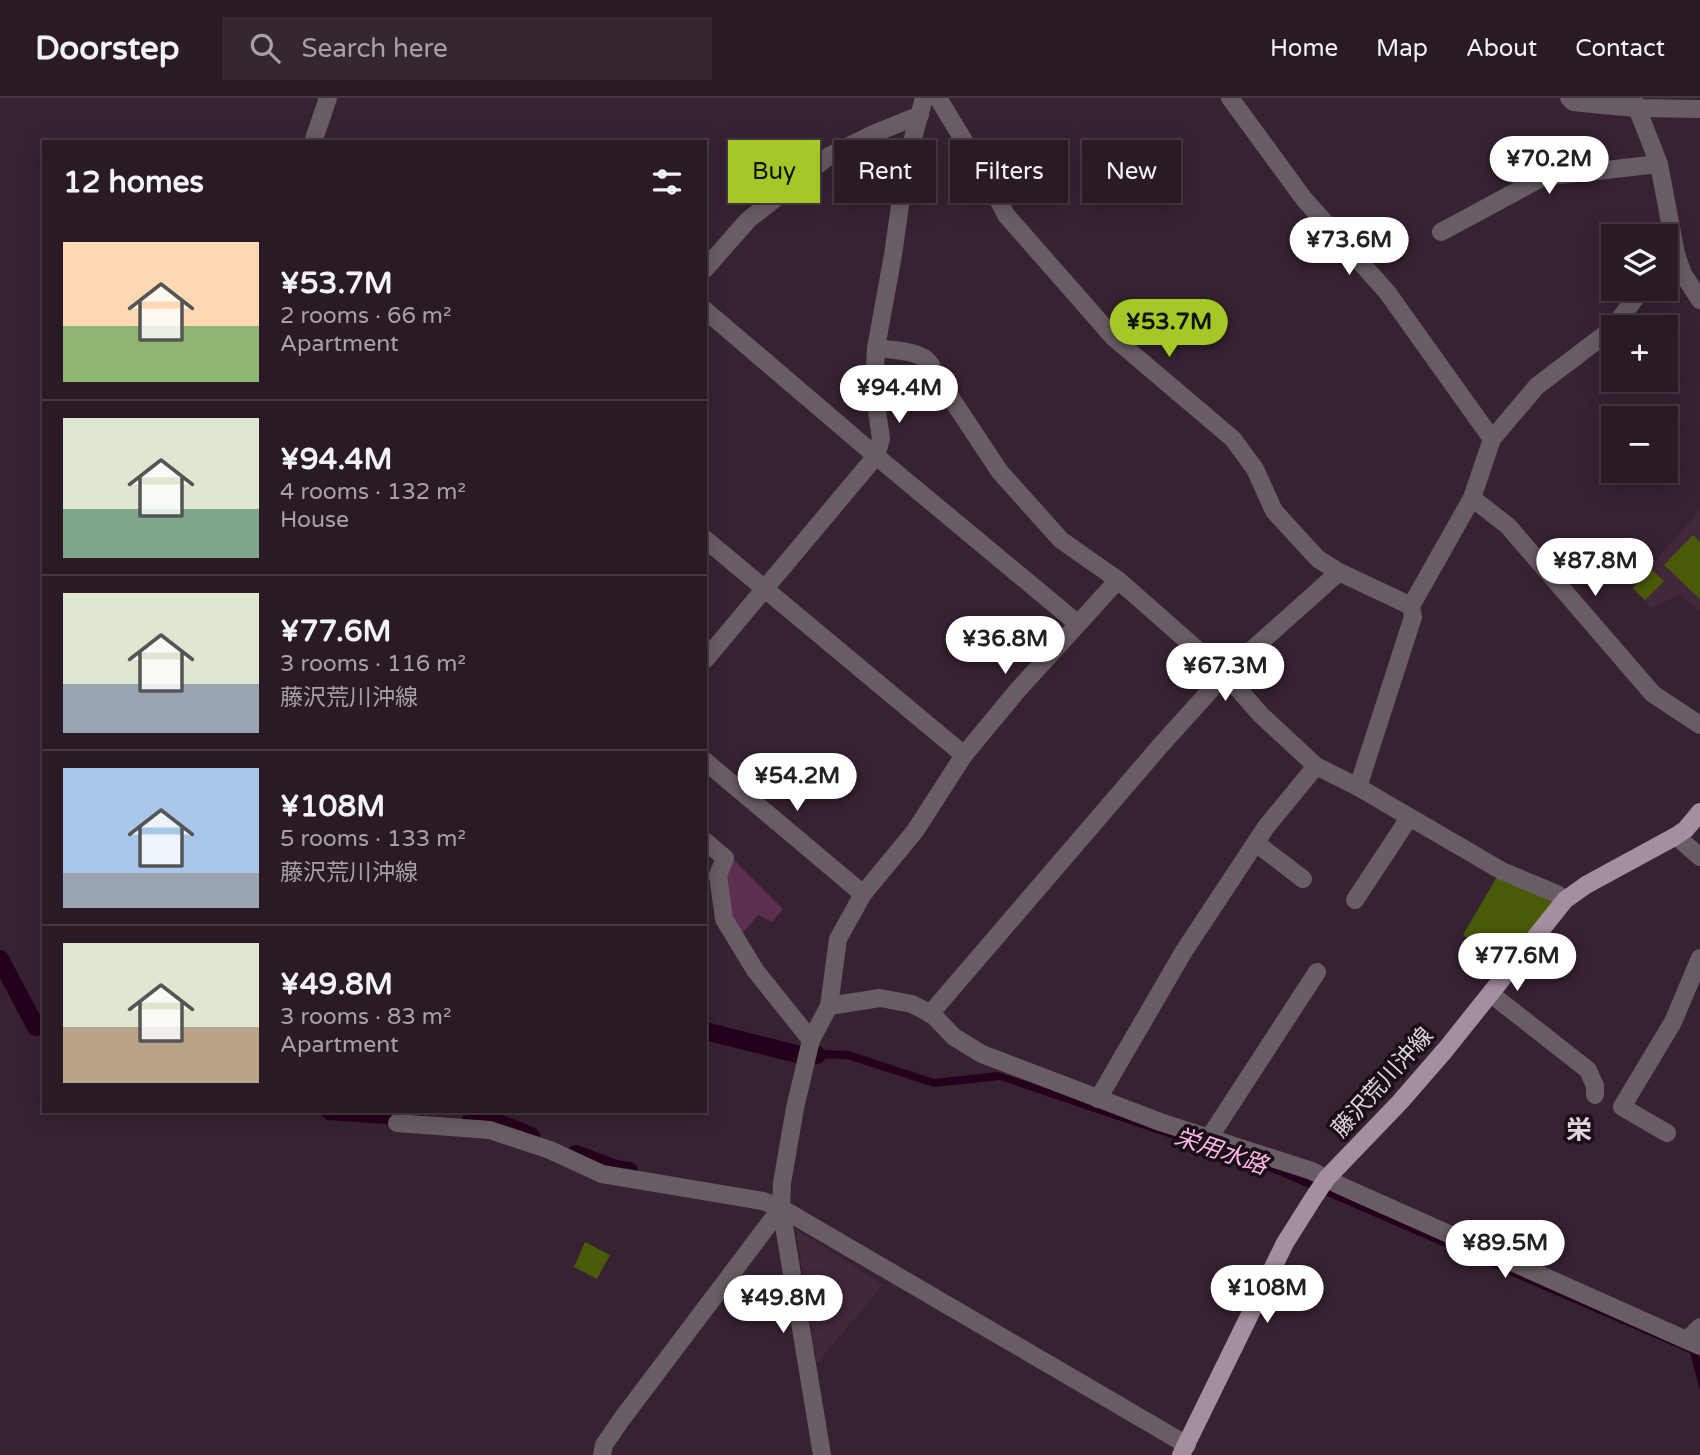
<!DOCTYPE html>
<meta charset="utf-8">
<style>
:root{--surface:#291a25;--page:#352732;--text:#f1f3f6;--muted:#a5a1a7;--line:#453842;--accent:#a4c825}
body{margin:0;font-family:"Varela Round","Noto Sans JP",sans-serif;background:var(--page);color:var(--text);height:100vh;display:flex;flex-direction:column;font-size:26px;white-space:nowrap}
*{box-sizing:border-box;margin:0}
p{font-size:23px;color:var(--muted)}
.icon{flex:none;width:38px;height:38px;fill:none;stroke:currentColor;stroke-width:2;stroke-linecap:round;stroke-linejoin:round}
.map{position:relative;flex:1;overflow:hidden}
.drawer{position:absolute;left:42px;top:42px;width:665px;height:973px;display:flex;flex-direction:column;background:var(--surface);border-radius:0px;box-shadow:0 4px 18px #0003,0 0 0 2px var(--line)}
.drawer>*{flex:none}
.hud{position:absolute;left:728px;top:42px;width:665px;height:63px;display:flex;gap:14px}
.buttons{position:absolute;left:1601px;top:126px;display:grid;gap:14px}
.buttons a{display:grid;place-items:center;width:77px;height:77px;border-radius:0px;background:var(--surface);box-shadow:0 4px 18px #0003,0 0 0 2px var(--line);font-size:35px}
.price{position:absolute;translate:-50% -60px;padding:0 16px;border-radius:24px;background:#fff;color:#222;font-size:23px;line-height:46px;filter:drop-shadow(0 2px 4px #0008)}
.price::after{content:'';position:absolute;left:50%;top:42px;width:21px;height:16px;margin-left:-10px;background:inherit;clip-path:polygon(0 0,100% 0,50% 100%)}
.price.on{background:var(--accent);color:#111}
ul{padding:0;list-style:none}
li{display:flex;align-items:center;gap:21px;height:175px;padding:0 21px}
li+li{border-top:2px solid var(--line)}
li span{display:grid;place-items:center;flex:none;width:196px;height:140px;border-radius:0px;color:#555}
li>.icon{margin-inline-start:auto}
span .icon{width:84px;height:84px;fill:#fffc;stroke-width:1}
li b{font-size:30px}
h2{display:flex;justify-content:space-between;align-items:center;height:84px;padding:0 21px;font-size:30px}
.chip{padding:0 24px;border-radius:0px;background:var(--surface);box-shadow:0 4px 18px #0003,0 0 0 2px var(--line);font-size:24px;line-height:63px}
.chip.on{background:var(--accent);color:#111}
header{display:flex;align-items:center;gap:42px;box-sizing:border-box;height:98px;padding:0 35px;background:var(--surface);border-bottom:2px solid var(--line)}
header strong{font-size:33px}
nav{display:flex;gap:38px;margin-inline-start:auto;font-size:24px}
.search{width:490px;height:63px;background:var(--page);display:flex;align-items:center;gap:18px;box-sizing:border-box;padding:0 24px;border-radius:0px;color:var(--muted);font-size:26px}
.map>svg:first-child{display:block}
.built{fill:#43283b}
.green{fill:#5c2e50}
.water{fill:#25001d}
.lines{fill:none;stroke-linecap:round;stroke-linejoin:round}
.canal{stroke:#25001d;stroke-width:18}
.building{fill:#495b08}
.minor{stroke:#685d64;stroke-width:18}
.major{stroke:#a58f9e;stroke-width:18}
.labels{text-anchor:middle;stroke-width:7;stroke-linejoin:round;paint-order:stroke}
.street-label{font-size:23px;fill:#e2d4de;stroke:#190f16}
.water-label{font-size:24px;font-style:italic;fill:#feb5e9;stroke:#190f16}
.quarter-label{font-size:26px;font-weight:bold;fill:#e2d4de;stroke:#190f16}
</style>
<header>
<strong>Doorstep</strong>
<div class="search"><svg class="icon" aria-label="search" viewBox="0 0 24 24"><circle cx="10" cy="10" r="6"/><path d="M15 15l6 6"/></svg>Search here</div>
<nav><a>Home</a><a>Map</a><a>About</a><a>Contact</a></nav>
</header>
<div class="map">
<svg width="1700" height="1357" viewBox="0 0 1700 1357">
<rect width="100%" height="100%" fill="#372231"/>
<g class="built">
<polygon points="1700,412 1700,514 1680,496 1652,510 1632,490"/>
<polygon points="796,1131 883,1187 817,1265"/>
</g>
<polygon class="green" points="733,761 783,811 772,824 758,817 743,835 728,815 724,776"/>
<polygon class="water" points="797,951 849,953 934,981 998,974 1277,1068 1697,1252 1700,1261 1700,1292 1690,1255 1274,1075 1000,982 934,989 847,961 795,960"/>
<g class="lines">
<g class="canal">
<polyline points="0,861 36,929 39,927"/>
<polyline points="705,933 797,956 817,957"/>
<polyline points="330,1013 415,1019"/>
<polyline points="471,1022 496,1024 531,1038"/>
<polyline points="576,1056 615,1071 629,1073"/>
</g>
</g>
<g class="building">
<polygon points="1693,437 1700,444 1700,501 1664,467"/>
<polygon points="1652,472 1664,483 1645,502 1633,490"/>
<polygon points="1498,777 1555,800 1506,866 1463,837"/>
<polygon points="585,1144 610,1157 597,1181 574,1169"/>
</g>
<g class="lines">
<g class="minor">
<polyline points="938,0 989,84 1006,117 1114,240 1233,341 1255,371 1274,413 1318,461 1339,474 1411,508"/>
<polyline points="1230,0 1304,101 1387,194 1492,341"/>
<polyline points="1569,0 1573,4 1602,7 1637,10 1700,11"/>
<polyline points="1633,0 1659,66 1676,156 1683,176 1700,202"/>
<polyline points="313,44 328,0"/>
<polyline points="1441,134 1543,79 1659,66"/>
<polyline points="705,171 748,122 829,58 873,36 920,17"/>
<polyline points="705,212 876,358 1077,525"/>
<polyline points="935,283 945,291 1000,374 1061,442 1118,482 1225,576 1261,617 1316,668 1358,689 1502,773 1557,796 1565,802"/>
<path d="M874,292C887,296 904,304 917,301C937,296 940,271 924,260C911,252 891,252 876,250"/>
<polyline points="1472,400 1508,428 1653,596 1700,627"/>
<polyline points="705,441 964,657"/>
<polyline points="705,562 876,358 881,341 874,292 876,250 893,157 906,65 924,0"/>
<polyline points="705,663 863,796"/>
<polyline points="1358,689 1413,519 1411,508 1472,400 1492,341 1537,288 1612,231 1642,191"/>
<polyline points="1676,738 1700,759"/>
<polyline points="705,743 725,760 718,777 724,821 755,872 811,942"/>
<polyline points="1256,745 1303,781"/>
<polyline points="1355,802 1409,720"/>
<polyline points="1491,896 1588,972 1595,988 1595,997"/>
<polyline points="829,908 880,900 912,906 933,917 954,939 982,956 1160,1024 1312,1073 1341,1088 1700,1248"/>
<polyline points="930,916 1161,647 1225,576 1339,474"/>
<polyline points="1098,1001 1184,853 1266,729 1316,668"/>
<polyline points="397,1025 490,1032 550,1052 602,1076 763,1103 781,1110 1187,1347"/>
<polyline points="1667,1035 1622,1009 1673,924 1700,860"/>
<polyline points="1209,1040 1317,874"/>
<polyline points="1687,1242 1700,1229"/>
<polyline points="602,1357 604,1347 621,1322 781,1110"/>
<polyline points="822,1357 781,1110 782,1085 795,1010 811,942 829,908 838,841 863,796 915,733 964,657 1017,593 1118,482"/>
</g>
<polyline class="major" points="1181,1357 1285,1145 1314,1099 1327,1080 1400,1004 1446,951 1565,802 1586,787 1676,738 1686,731 1700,714"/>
</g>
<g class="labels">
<g class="street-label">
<text transform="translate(1382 984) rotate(-48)" y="8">藤沢荒川沖線</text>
</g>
<g class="water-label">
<text transform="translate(1221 1053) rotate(19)" y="8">栄用水路</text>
</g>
<g class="quarter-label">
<text x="1579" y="1041">栄</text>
</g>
</g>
</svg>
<div class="buttons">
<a><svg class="icon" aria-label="layers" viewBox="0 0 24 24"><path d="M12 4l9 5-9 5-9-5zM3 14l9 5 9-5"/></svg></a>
<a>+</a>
<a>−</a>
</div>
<b class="price" style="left:1549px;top:98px">¥70.2M</b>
<b class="price" style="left:1349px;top:179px">¥73.6M</b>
<b class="price on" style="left:1169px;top:261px">¥53.7M</b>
<b class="price" style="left:899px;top:327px">¥94.4M</b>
<b class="price" style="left:1595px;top:500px">¥87.8M</b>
<b class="price" style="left:1005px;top:578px">¥36.8M</b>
<b class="price" style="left:1225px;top:605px">¥67.3M</b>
<b class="price" style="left:797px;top:715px">¥54.2M</b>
<b class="price" style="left:1517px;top:895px">¥77.6M</b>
<b class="price" style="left:1505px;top:1182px">¥89.5M</b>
<b class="price" style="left:1267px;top:1227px">¥108M</b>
<b class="price" style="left:783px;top:1237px">¥49.8M</b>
<div class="hud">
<a class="chip on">Buy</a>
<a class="chip">Rent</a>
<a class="chip">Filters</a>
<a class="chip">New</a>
</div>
<section class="drawer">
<h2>12 homes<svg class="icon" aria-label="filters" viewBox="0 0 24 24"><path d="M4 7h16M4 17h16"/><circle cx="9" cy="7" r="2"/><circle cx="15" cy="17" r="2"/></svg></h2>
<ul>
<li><span style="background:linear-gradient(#ffd9b3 60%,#8fb573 0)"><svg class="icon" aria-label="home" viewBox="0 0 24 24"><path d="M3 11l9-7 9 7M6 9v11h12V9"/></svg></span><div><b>¥53.7M</b><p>2 rooms · 66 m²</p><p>Apartment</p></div></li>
<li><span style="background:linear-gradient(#dfe7d0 65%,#7fa58c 0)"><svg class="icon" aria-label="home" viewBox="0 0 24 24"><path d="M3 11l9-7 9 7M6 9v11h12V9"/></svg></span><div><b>¥94.4M</b><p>4 rooms · 132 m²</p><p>House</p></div></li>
<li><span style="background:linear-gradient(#dfe7d0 65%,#9aa5b1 0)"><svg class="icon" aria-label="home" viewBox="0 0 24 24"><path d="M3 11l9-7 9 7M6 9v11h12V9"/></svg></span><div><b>¥77.6M</b><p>3 rooms · 116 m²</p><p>藤沢荒川沖線</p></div></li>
<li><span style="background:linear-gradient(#a9c7e8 75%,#9aa5b1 0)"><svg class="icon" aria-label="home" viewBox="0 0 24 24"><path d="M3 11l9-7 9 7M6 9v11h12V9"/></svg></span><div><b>¥108M</b><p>5 rooms · 133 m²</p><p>藤沢荒川沖線</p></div></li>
<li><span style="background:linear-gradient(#dfe7d0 60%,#b9a48a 0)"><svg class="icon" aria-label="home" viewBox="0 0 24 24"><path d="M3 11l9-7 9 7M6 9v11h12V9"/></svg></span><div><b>¥49.8M</b><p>3 rooms · 83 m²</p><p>Apartment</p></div></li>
</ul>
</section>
</div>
